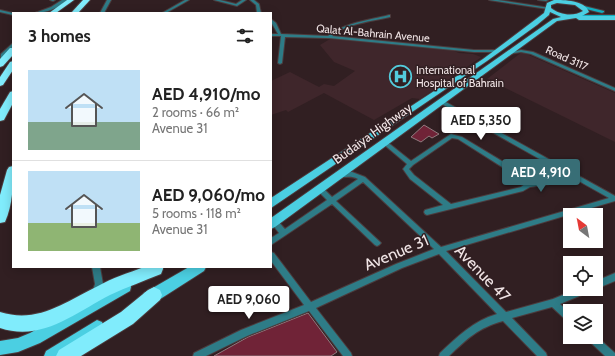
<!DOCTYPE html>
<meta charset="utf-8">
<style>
:root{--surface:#fff;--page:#f6f6f6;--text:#222;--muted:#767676;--line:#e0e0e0;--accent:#386e76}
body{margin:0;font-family:Cabin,sans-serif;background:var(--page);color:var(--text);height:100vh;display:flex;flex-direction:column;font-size:15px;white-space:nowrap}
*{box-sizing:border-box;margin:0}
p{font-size:13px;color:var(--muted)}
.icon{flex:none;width:22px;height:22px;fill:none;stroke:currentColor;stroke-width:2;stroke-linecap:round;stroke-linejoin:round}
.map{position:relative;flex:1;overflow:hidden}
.drawer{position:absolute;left:12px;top:12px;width:260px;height:256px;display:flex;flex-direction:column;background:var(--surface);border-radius:0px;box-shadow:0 2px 10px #0003}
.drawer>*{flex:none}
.needle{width:26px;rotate:328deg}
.fabs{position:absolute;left:563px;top:208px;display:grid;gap:8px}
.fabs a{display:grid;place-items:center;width:40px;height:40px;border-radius:0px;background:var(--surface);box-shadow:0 2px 10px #0003;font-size:20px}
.price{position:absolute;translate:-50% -34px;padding:0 9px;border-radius:4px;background:#fff;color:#222;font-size:13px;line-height:26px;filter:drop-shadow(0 1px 2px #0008)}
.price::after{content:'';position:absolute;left:50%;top:24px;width:12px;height:9px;margin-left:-6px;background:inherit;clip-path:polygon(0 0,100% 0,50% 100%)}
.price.current{background:var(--accent);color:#fff}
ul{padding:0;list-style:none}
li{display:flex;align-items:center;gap:12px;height:100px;padding:0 16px}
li+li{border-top:1px solid var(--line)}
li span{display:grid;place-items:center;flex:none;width:112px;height:80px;border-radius:0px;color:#555}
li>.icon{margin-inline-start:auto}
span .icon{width:48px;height:48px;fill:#fffc;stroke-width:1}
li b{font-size:17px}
h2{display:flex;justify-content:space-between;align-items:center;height:48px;padding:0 16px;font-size:17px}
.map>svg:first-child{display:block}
.built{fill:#3f262b}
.building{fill:#702337;stroke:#917a7e}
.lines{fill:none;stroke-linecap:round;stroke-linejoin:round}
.minor-casing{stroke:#4c3b3d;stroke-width:2}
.tertiary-casing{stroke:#4c3b3d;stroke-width:2}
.secondary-casing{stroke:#4c3b3d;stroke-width:2}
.primary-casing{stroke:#4c3b3d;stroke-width:2}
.motorway-casing{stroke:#4c3b3d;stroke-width:2}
.minor{fill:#2e7c87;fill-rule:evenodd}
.tertiary{fill:#2e7c87;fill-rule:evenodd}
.secondary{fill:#12adbf;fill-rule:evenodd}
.primary{fill:#4bcfe2;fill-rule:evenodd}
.motorway{fill:#80ecfc;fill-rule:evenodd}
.labels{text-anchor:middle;stroke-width:3;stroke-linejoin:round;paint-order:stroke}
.far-street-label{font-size:11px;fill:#f0e4e5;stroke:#311f22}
.far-poi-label{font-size:11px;fill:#f0e4e5;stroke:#311f22;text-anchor:start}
.street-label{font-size:13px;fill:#f0e4e5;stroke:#311f22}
.near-street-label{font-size:16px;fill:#f0e4e5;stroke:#311f22}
</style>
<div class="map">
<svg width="615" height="356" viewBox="0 0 615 356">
<rect width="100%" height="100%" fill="#311f22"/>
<g class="built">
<polygon points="330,39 454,51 459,53 473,54 481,57 480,58 420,99 412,98 374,120 324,93 288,112 286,110 271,115 271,81 290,72 319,87 324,84 334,86 355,71 334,62 320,45"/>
<polygon points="522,52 615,93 615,142 487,79"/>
</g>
<g class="building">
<polygon points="424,125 439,134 432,138 429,136 421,142 411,137"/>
<polygon points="308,313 337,352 331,356 214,356 248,337"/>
</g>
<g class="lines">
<defs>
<g id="minor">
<polygon points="50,0 55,0 53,1"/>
<polygon points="107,0 111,0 104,13 100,13"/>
<polygon points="185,0 189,0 166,13 162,13"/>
<polygon points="214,0 220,0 236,4 242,0 246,0 237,6"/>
<polygon points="250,0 254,0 259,4 261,13 257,13 256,5"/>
<polygon points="489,0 498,0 550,8 548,9"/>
<polygon points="538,0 548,0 546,1"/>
<path d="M389,15H390V17C373,21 345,24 332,36L474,50H498L500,51L498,52H474L329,38L285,37L282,63L280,64L278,63L281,36H271V34H278L271,22V19L276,23L281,34L328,36C343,23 370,20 389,15Z"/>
<polygon points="521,50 533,52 615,88 615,91 531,54 521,52 509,54 507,53"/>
<path d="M440,101H444L615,196V201L446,251L506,312L553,299L577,289H590L589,292L560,304L570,313V322L567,321L552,307L512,318L546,353L547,356H537L503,321C478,328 468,338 449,356H439L440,353C457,337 473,321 497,314L439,254L402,268L316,308L351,353L352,356H343L309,311L247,336L206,356H193L194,353L241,330L304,305L271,261V252L274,253L311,302L396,264L434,249L363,182L336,201L379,241L381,243L379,245L377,246L375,245L332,204L271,245V238L279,233L272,224V220C277,218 281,225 285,229L327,200L318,191L317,189L318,187H322L332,197L358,179C349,175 347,178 339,177L338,175L339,173L352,172L365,177L441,247L609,198L440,103Z"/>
<path d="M451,134L462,137L525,175L530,182L550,180H552L553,182L552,184H550L530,187L523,191L427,215L425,214L424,212L425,210L443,205L410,179L403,169L407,164L381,142L382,141H386L411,161ZM452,138L458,139L521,179L525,184L521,187L451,204L414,175L409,169L413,165Z"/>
<polygon points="92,267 100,267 103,284 99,296 96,297 93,296 92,293 95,284"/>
<polygon points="615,273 615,281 596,289 596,281"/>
<polygon points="596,336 615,353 615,356 605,356 588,340 587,337 596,337"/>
</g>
<g id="tertiary">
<path d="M62,0H67C58,8 47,13 35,13L51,7Z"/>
<polygon points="0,10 13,13 14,13 13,13 13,15 0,12"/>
<polygon points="13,43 13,48 6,55 2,64 0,65 1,54"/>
</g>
<g id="secondary">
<polygon points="584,6 604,11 604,12 602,13 582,8 582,6"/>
<polygon points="580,15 615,15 615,17 578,17 578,15"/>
</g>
<g id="primary">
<path d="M554,0C564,0 585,0 589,12L582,16H615V20H579L576,18L557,21L275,227L271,229V218L553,19L561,17L550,12L549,15L537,25L487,61L271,208V198L483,59L544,13L547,3ZM557,3L575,5L583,11C573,17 560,15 551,8V5Z"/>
<polygon points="189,267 206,267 204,271 154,303 149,304 144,303 142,298 144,293"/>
<polygon points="125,281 130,283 131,287 130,291 40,343 18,352 0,355 0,341 18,338 30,333"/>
<polygon points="97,320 102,322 104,327 102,332 64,356 44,356 46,351"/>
</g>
<g id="motorway">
<polygon points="67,0 74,0 56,13 49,13"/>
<polygon points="83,0 90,0 78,13 71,13"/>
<polygon points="10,48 13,48 13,55 3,66 0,67 0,59"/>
<polygon points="13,61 13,70 3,85 0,86 0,77 10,62"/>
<polygon points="13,91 13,103 4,120 0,121 0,109 10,92"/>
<path d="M13,166C13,185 13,204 5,222L0,223V195L7,170L9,167Z"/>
<path d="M144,267H163V269L161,274C144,281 127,287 110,295C75,313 42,342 0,328V312C38,324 65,302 98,286C112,278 128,273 144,267Z"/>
<polygon points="154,287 160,290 162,295 160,300 133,324 81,356 56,356 59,350 121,312 148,290"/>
</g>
</defs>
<use href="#minor" class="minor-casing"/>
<use href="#tertiary" class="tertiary-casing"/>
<use href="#secondary" class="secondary-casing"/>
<use href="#primary" class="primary-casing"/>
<use href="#motorway" class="motorway-casing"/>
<use href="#minor" class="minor"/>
<use href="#tertiary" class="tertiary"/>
<use href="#secondary" class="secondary"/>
<use href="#primary" class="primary"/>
<use href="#motorway" class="motorway"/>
</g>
<defs>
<symbol id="hospital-ring" viewBox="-11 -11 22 22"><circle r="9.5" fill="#311f22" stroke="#53cbdc" stroke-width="1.5"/><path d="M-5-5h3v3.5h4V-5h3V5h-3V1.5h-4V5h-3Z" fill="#53cbdc"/></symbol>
</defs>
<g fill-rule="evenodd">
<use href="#hospital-ring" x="388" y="64" width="25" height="25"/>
</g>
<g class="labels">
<g class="far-street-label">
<text transform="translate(373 33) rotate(5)" y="4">Qalat Al-Bahrain Avenue</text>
<text transform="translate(567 58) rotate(24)" y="4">Road 3117</text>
</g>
<g class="far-poi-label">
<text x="416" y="74">International<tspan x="416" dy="13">Hospital of Bahrain</tspan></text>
</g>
<g class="street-label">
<text transform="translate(372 133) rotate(-36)" y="5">Budaiya Highway</text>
</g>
<g class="near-street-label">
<text transform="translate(396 252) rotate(-23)" y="6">Avenue 31</text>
<text transform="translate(483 273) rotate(46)" y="6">Avenue 47</text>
</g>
</g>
</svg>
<div class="fabs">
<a><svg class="needle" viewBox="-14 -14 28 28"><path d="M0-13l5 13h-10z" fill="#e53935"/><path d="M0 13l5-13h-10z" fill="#767676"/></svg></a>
<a><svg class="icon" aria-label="locate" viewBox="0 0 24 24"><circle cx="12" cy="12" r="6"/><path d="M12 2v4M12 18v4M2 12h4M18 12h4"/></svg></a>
<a><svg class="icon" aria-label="layers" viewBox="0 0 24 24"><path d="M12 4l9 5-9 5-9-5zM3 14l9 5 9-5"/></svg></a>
</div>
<b class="price" style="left:481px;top:141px">AED 5,350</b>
<b class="price current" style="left:541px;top:193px">AED 4,910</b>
<b class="price" style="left:249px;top:320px">AED 9,060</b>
<section class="drawer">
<h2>3 homes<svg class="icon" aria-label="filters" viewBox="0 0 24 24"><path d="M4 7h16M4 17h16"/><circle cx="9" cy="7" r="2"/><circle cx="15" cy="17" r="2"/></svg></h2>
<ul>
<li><span style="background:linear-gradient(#bfe0f5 65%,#7fa58c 0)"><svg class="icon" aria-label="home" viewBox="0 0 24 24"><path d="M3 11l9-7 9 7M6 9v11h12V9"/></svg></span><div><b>AED 4,910/mo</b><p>2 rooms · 66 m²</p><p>Avenue 31</p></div></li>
<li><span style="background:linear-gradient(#bfe0f5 65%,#8fb573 0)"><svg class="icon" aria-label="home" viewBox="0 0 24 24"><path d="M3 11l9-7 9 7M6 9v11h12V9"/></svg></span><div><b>AED 9,060/mo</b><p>5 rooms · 118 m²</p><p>Avenue 31</p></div></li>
</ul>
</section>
</div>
